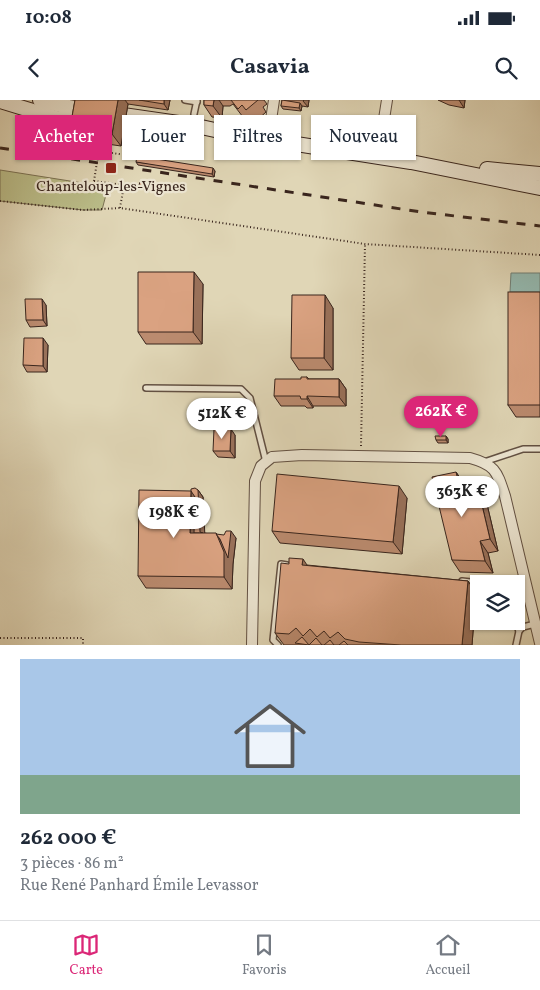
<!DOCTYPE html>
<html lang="fr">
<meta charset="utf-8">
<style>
:root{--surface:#fff;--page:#f6f6f7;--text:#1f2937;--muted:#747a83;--line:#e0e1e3;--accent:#db2777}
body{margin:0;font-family:Vollkorn,serif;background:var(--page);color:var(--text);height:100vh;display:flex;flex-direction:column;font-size:19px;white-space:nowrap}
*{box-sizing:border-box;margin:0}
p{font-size:16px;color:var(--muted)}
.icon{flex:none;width:28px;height:28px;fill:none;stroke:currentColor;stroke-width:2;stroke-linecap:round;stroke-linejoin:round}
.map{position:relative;height:545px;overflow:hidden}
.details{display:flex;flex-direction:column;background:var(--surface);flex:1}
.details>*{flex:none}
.top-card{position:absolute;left:15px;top:15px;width:510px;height:45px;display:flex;gap:10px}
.fabs{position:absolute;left:470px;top:475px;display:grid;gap:10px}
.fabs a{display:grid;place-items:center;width:55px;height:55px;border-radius:0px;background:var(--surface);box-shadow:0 1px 4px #0004;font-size:25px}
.price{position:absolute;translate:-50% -42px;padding:0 11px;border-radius:18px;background:#fff;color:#222;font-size:16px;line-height:32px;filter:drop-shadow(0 1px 2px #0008)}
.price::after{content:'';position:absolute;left:50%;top:30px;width:15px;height:11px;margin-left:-8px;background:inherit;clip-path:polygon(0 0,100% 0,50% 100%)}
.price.on{background:var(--accent);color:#fff}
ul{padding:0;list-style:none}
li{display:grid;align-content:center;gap:10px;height:265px;padding:0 20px}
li+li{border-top:1px solid var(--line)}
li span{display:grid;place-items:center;height:155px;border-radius:0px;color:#555}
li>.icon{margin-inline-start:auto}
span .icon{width:90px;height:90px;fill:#fffc;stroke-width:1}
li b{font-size:21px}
.tag{padding:0 18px;border-radius:0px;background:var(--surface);box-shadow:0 1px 4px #0004;font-size:18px;line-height:45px}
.tag.on{background:var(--accent);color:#fff}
.status{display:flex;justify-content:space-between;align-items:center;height:35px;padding:0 25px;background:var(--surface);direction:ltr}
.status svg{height:14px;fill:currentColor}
header{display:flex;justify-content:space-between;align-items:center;height:65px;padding:0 20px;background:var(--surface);font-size:22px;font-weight:700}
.tab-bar{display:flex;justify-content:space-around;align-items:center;height:70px;border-top:1px solid var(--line);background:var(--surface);font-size:14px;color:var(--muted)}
.tab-bar a{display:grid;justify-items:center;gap:2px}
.tab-bar .on{color:var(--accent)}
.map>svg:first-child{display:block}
.green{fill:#babc88;stroke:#7a7052}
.water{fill:#94b9b0;stroke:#707e75}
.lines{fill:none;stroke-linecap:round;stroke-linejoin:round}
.service-casing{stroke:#635143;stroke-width:8}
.minor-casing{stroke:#635143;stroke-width:12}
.secondary-casing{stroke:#39251d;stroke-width:16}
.path{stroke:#39251d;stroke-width:2;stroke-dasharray:1 2.5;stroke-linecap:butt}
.service{stroke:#ebe4d0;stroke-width:5}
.minor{stroke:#ebe4d0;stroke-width:10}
.secondary{stroke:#ebe4d0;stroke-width:14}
.rail{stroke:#39251d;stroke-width:3;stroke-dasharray:9 9;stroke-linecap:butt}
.path-bridge{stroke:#39251d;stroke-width:2;stroke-dasharray:1 2.5;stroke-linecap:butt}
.wall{fill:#bb8b6f;stroke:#39251d}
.shaded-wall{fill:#99715a;stroke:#39251d}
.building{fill:#daa281;stroke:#39251d}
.poi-dot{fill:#8f2418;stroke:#ebe4d0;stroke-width:2}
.labels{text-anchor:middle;stroke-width:4.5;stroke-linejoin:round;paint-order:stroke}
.poi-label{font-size:15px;fill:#39251d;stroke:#ebe4d0}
</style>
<div class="status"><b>10:08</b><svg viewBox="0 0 49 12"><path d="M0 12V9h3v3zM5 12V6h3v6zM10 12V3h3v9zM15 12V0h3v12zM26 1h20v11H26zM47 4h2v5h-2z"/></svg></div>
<header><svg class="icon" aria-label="back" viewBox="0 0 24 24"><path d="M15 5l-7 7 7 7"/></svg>Casavia<svg class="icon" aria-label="search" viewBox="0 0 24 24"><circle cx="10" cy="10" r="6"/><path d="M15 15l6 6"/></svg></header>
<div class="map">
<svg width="540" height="545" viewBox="0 0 540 545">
<rect width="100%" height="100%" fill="#e0d6b6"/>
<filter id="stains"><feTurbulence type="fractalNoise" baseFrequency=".004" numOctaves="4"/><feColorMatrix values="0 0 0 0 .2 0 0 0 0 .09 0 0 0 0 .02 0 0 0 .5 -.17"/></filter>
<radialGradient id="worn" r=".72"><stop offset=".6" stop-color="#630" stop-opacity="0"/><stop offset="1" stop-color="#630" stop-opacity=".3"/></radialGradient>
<polygon class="green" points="0,70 108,87 102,110 83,110 0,101"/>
<polygon class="water" points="511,173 540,173 540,192 510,192"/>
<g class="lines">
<defs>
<g id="service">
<polyline points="185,0 197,2"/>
<polyline points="194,14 197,0"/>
<polyline points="146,288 241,289 250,298 266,362"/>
<polyline points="484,362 523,349 540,349"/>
<polyline points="462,481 489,484"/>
<polyline points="515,521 519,531 516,545"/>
<polyline points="519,531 523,527 535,524"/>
<polyline points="278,545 273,540 281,464 287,465"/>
</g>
<g id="minor">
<polyline points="268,40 274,0"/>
<polyline points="378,57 387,0"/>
<path d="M252,545L255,381L261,366L272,357L302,355L470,358C496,365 497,372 505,396L540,543"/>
</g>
<g id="secondary">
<polyline points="40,0 68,7 192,25 233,34 411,62 540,88"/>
<polyline points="0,1 56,18 146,31 192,32"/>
<polyline points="487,69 540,74"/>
</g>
</defs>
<use href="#service" class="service-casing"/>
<use href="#minor" class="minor-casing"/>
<use href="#secondary" class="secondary-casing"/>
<g class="path">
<polyline points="98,51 133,56 134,41"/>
<polyline points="94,81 124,85 120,108"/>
<polyline points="0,101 83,110 120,108 365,144 540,155"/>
<polyline points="361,346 365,144"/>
<polyline points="0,538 83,538 83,545"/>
</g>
<use href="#service" class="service"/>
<use href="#minor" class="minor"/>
<use href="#secondary" class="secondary"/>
<polyline class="rail" points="0,48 421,112 540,126"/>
<polyline class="path-bridge" points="94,81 100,43"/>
</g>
<g class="wall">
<polygon points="75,0 170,0 168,10 128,4 121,46 79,40 70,28"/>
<polygon points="204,0 264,0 267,4 263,7 266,12 255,22 251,17 246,21 233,4 230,6 223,6 222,18 212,17 204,5"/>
<polygon points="282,0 309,0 308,7 302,6 301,11 283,9 281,6"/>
<polygon points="438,0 465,0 464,8 449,5"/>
<polygon points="136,62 215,71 214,77 138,65"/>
<polygon points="147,83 149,86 149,90 141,89 139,85"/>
<polygon points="203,184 202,244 146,244 138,232"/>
<polygon points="540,192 540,317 516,317 508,305"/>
<polygon points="46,205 47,226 30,227 26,220"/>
<polygon points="333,208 333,270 299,270 291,258"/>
<polygon points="48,245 47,272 27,272 23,265"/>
<polygon points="307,277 309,279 339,279 346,289 346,306 313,306 313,308 307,308 305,306 281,306 274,296 301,279"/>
<polygon points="235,335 235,358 218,357 213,351"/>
<polygon points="446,336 448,339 448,343 438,343 436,340"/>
<polygon points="456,372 464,384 466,391 478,388 486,400 498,451 488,453 493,473 460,472 452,460"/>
<polygon points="198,390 203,397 204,433 236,438 233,464 232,489 146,488 138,476 191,391"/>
<polygon points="407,398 402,454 280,443 272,431"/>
<polygon points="307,465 468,481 476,493 472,545 284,545 275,533"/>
</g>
<g class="shaded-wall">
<polygon points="118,0 125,0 128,4 121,46 112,34"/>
<polygon points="164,0 170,0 168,10 164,4"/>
<polygon points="214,0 219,0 223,6 222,18 213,6"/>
<polygon points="304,0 309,0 308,7 303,1"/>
<polygon points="459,0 465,0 464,8"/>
<polygon points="300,3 302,6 301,11 299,8"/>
<polygon points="213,68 215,71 214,77 212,74"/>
<polygon points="147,83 149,86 149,90 146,87"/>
<polygon points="194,172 203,184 202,244 193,232"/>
<polygon points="325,195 333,208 333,270 324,258"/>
<polygon points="42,199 46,205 47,226 43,220"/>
<polygon points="43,238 48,245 47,272 43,266"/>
<polygon points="339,279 346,289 346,306 339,297"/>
<polygon points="307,296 313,306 313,308 307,299"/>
<polygon points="231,329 235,335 235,358 230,351"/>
<polygon points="446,336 448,339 448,343 446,340"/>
<polygon points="456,372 464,384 469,404 461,392"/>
<polygon points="399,386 407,398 402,454 393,442"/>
<polygon points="478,388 486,400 498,451 490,439"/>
<polygon points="198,390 203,397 205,438 199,439 190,433 191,391"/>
<polygon points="231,431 236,438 233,464 232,489 224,477 216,433 224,446"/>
<polygon points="480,441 488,453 493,473 485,461"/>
<polygon points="303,459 311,471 302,465"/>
<polygon points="468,481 476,493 472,545 462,545"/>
</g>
<g class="building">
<polygon points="75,0 118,0 112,34 70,28"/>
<polygon points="139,0 164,0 164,4"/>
<polygon points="204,0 214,0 213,6 204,5"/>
<polygon points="231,0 258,0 246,10 242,5 238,9"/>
<polygon points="282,0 300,3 299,8 281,6"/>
<polygon points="137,56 213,68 212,74 136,62"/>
<polygon points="140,82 147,83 146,87 139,85"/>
<polygon points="138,172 194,172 193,232 138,232"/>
<rect x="508" y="192" width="32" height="113"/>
<polygon points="292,195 325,195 324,258 291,258"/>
<polygon points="25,199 42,199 43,220 26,220"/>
<polygon points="24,238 43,238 43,266 23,265"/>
<polygon points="301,277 307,277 307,279 339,279 339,297 307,296 307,299 301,299 300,296 274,296 275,279 301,279"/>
<polygon points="214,329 231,329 230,351 213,351"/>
<polygon points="435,336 446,336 446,340 436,340"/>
<polygon points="456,372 461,392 478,388 490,439 480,441 485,461 452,460 432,377"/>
<polygon points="277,374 399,386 393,442 272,431"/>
<polygon points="195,388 198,390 200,432 203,433 194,433 195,397 191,391 191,389"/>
<polygon points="139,390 191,391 190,433 216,433 224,452 224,477 138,476"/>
<polygon points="226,431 231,431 228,458 220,439 216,434 224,435"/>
<polygon points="289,458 303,459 302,465 468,481 462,545 401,545 359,542 345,539 338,532 330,538 324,531 317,537 310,529 303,536 296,528 289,534 275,533 281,463 289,464"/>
<polygon points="302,537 309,545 295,543"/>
<polygon points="316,538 322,545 309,545"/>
<polygon points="330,540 334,545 324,545"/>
<polygon points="344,541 348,545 339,545"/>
</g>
<rect class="poi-dot" x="105" y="62" width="12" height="12" rx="2.5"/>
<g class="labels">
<g class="poi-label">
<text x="111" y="91">Chanteloup-les-Vignes</text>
</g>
</g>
<rect width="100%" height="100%" filter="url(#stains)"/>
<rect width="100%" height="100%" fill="url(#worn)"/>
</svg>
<div class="fabs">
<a><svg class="icon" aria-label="layers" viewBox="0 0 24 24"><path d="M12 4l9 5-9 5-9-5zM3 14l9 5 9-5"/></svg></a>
</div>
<b class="price on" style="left:441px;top:338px">262K €</b>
<b class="price" style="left:222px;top:340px">512K €</b>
<b class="price" style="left:462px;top:418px">363K €</b>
<b class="price" style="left:174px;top:439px">198K €</b>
<div class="top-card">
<a class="tag on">Acheter</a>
<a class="tag">Louer</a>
<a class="tag">Filtres</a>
<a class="tag">Nouveau</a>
</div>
</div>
<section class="details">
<ul>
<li><span style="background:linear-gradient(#a9c7e8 75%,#7fa58c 0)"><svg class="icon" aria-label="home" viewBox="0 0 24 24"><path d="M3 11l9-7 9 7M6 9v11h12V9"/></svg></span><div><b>262 000 €</b><p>3 pièces · 86 m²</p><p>Rue René Panhard Émile Levassor</p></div></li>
</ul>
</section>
<nav class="tab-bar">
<a class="on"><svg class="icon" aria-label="map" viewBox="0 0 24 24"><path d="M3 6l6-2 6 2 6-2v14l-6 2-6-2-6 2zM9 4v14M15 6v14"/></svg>Carte</a>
<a><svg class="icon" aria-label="saved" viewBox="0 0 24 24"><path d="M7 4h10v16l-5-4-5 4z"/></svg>Favoris</a>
<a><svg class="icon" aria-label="home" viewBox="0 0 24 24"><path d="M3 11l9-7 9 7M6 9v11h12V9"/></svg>Accueil</a>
</nav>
